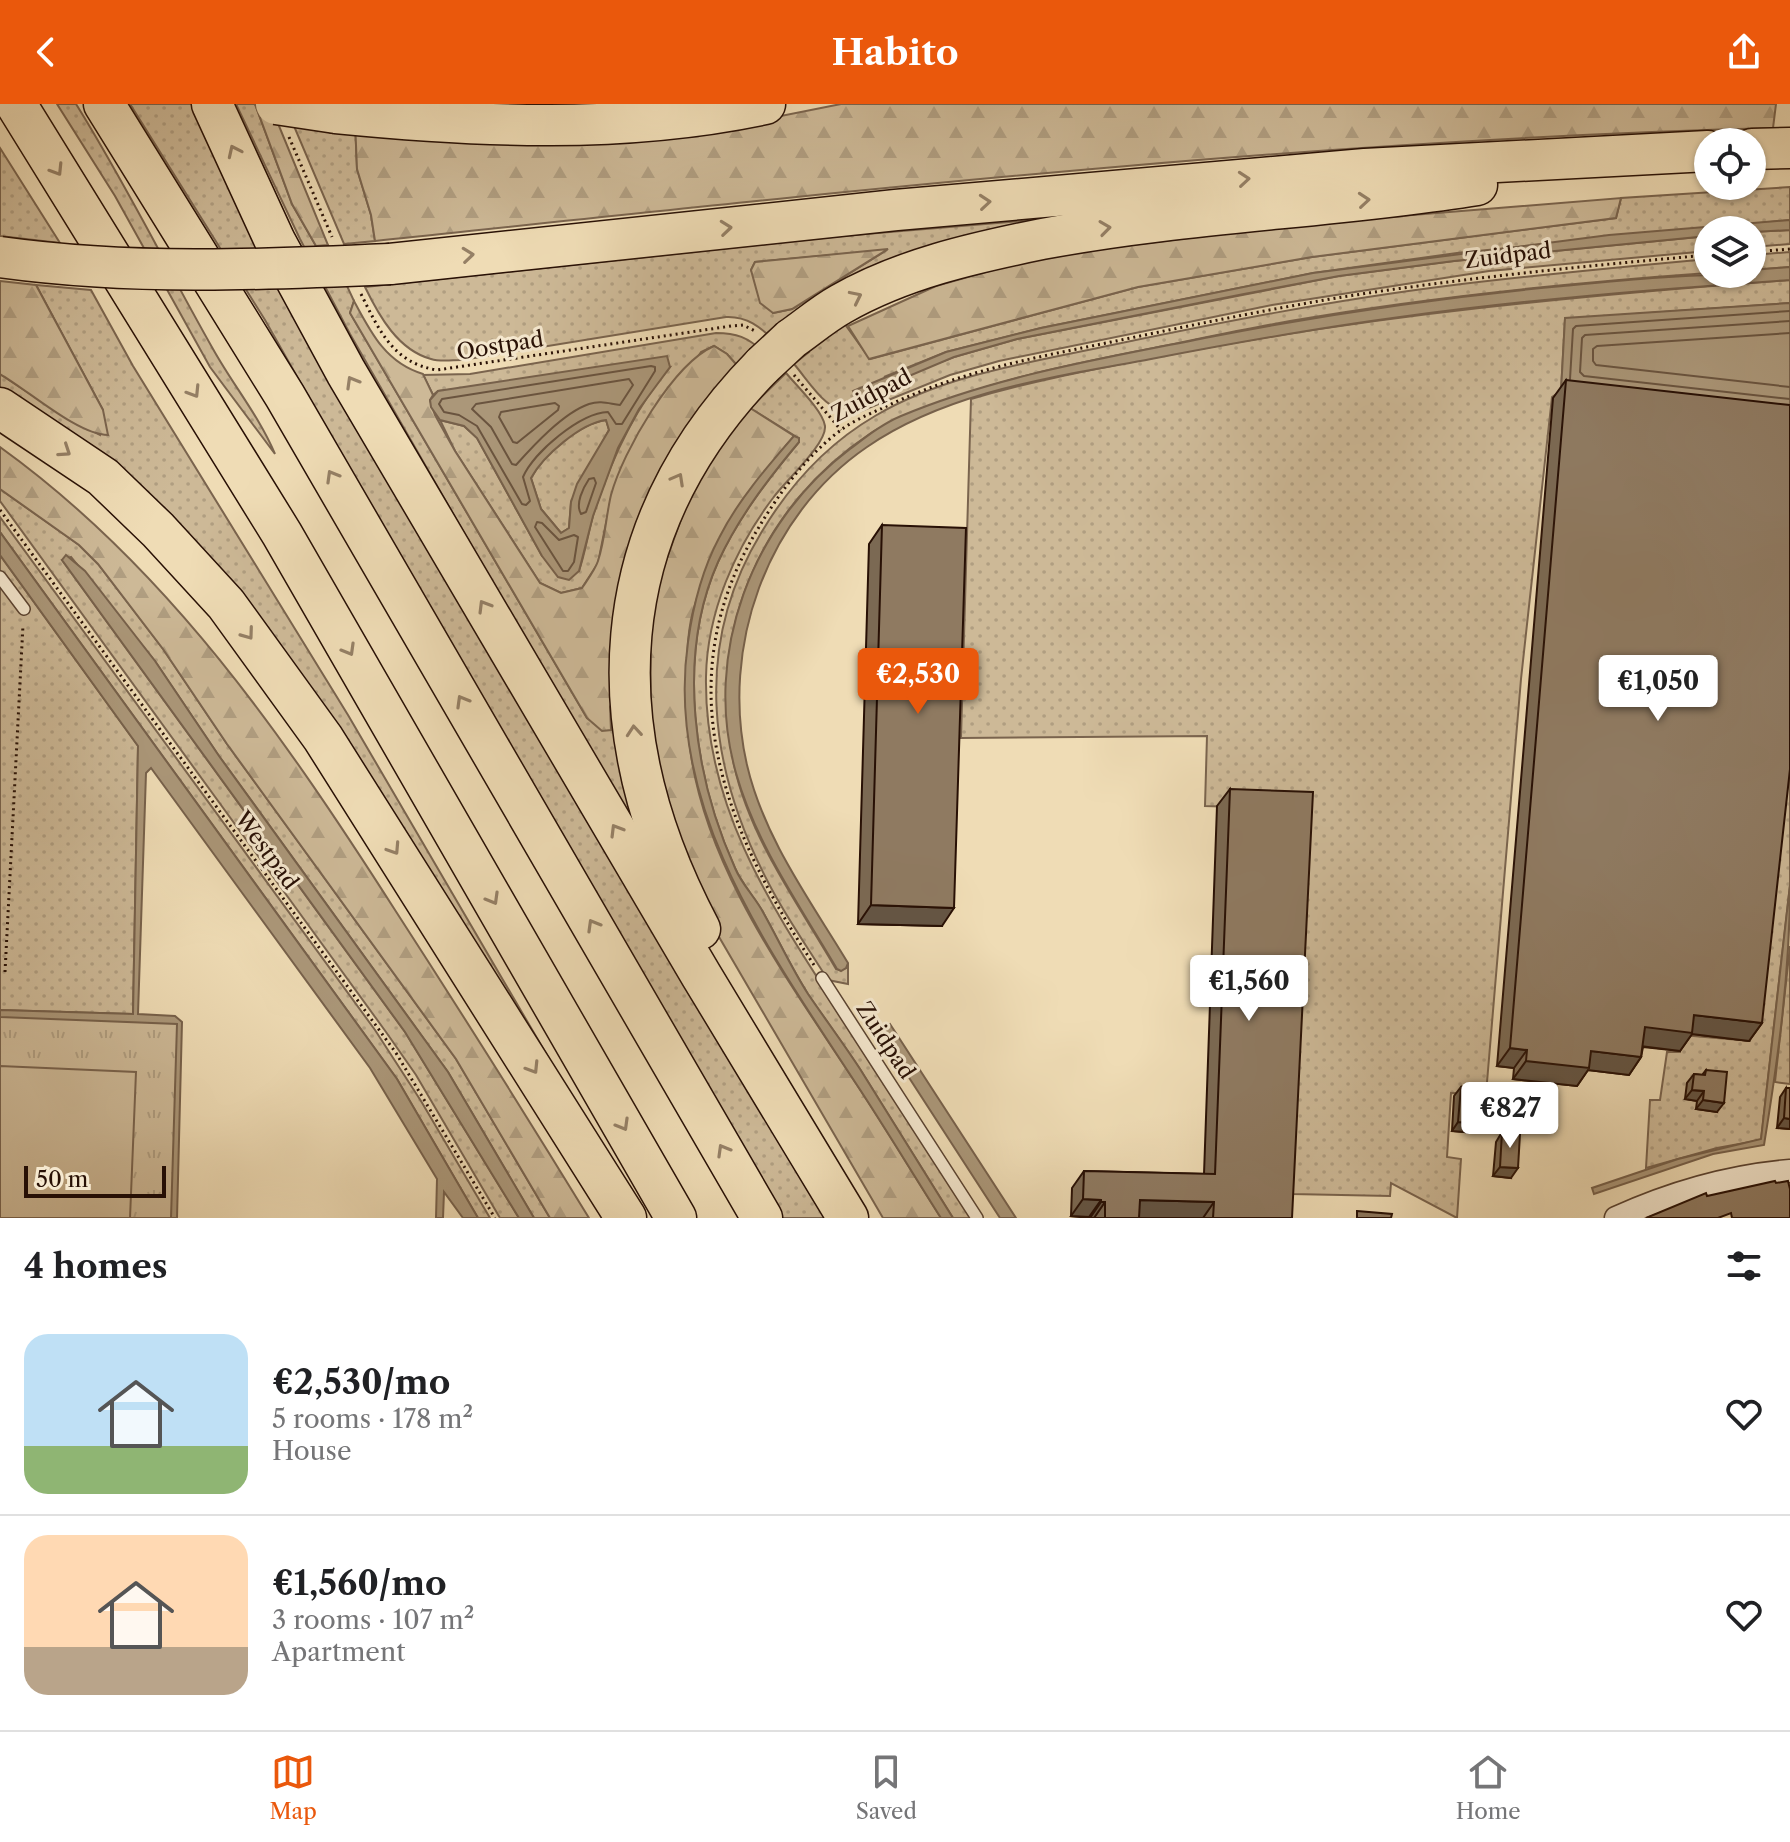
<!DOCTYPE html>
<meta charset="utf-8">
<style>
:root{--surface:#fff;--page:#f6f6f6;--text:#202124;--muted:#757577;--line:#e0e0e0;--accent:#ea580c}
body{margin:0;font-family:"Libre Caslon Text",serif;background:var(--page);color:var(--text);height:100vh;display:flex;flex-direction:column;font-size:30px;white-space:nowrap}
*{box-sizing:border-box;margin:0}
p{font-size:26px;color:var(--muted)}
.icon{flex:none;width:44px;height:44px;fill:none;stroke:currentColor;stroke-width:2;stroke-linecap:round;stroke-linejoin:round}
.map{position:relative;height:1114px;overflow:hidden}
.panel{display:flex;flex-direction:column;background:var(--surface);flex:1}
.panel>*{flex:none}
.tools{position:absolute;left:1694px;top:24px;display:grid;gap:16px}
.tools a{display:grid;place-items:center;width:72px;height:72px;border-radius:50%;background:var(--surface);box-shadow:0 2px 6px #0004;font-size:40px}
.scale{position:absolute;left:24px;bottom:20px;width:142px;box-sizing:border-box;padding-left:8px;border:4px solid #281005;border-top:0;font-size:22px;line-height:28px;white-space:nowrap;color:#281005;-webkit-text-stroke:6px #f5e8cf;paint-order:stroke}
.price{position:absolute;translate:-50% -68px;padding:0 18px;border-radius:8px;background:#fff;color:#222;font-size:26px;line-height:52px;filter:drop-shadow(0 2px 4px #0008)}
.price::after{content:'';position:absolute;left:50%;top:48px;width:24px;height:18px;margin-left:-12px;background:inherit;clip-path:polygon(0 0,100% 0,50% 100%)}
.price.active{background:var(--accent);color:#fff}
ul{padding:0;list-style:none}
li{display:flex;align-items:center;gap:24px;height:200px;padding:0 24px}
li+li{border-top:2px solid var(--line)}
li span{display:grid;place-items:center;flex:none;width:224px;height:160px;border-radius:24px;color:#555}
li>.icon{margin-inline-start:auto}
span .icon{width:96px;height:96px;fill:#fffc;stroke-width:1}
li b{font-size:34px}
h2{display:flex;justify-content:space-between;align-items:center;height:96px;padding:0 24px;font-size:34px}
header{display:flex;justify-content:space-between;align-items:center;height:104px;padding:0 24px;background:var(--accent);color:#fff;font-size:36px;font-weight:700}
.tabs{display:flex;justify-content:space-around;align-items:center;height:112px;border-top:2px solid var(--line);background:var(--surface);font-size:22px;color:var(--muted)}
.tabs a{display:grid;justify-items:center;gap:4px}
.tabs .active{color:var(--accent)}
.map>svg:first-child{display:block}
.grass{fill:url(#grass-dots);stroke:#7a644e;stroke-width:2;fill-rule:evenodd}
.forest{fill:url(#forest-firs);stroke:#7a644e;stroke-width:2}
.park{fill:url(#park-tufts);stroke:#7a644e;stroke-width:2}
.pitch{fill:#cdb997;stroke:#7a644e;stroke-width:2}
.water{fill:#ab9779;stroke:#77614b;stroke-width:2;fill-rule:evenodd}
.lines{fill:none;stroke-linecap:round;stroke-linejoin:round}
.shore{stroke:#6a543f;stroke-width:2}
.service-casing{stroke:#5a4331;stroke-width:14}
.minor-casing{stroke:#5a4331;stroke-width:25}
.motorway-casing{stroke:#281005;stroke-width:43}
.path{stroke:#281005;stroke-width:3;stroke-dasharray:2 4;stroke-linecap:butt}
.service{stroke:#f5e8cf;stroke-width:11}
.minor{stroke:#f5e8cf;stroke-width:22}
.motorway{stroke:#efdcb5;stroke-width:40}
.motorway-bridge-casing{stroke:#281005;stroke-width:43;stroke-linecap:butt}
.motorway-bridge{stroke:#efdcb5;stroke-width:40}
.wall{fill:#7b6953;stroke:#281005;stroke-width:2}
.shaded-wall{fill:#645544;stroke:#281005;stroke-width:2}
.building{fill:#8f7a61;stroke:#281005;stroke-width:2}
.oneway{stroke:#958066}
.labels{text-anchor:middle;stroke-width:6;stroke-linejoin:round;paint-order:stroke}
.street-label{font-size:22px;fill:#281005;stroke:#f5e8cf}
</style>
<header><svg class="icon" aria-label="back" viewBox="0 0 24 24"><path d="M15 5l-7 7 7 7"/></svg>Habito<svg class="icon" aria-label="share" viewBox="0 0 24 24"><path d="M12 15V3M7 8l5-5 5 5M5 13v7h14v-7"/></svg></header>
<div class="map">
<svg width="1790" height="1114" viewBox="0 0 1790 1114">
<defs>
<pattern id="grass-dots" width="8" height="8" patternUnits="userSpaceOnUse" patternTransform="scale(2)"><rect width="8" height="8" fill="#cdb997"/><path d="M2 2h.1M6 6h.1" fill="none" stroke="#b09e81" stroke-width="1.8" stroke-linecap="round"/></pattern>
<pattern id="forest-firs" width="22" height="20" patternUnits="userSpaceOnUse" patternTransform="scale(2)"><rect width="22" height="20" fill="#cdb997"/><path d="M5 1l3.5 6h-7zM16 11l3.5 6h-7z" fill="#b09e81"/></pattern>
<pattern id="park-tufts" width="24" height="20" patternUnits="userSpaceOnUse" patternTransform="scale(2)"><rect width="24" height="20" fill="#cdb997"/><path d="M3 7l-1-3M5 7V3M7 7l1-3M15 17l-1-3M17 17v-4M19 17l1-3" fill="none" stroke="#b09e81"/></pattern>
</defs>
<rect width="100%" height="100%" fill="#efdcb5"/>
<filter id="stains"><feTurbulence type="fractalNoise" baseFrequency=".0025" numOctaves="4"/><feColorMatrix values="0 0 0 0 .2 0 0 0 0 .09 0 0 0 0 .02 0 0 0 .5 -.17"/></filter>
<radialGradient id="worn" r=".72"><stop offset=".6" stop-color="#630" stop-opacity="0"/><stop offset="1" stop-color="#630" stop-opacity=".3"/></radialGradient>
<g class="grass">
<path d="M57,0H76C126,80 167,164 213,245C233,281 259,312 275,350L210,263L115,92Z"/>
<polygon points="130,0 197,0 827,1114 780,1114 523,672 265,216"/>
<polygon points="236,0 255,0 292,100 316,142 328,141 354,197 350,209 587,614 611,625 610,603 620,577 659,769 350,230 300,135"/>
<polygon points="288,8 355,17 357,65 371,111 375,137 344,140"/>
<polygon points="0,44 60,139 0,132"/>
<path d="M1790,83V116L1457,149L1313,169L1041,224L946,248L884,273L906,271L954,253L1017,235L1339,172L1454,157L1708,132V147L1489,167L1272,201L999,257L950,271L854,310C827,309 811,280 794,260L809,248L807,244L844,219L870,255L1138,183L1312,153L1616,114L1621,94Z"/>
<path d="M1129,108L775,237C760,223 747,212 726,213L462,256C452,256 440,258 431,255C398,246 379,212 365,183L842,132ZM887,146L792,205L773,209L751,166L755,158Z"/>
<polygon points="1790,126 1790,140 1752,143 1752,128"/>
<polygon points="1790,148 1790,163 1752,166 1752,151"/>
<path d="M1708,155V169C1568,179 1428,193 1290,217C1239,226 1189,237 1138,247C1063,262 989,277 918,308C903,314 885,320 871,329C760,402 705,531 734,661C750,735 799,801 836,865L841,866L846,864L848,859V880L828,876C808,844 786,813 769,780C709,666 692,543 761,429C789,382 827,340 875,312C946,270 1033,258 1112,241C1223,218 1334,196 1446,182C1533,171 1621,163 1708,155Z"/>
<path d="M1790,176V199L1565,215L1561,287L1552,293L1521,575L1486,990L1451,989L1447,1053L1461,1055L1457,1114L1391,1079L1390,1092L1292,1090L1304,705L1205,702L1207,632L961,634L971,295C1041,274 1113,262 1184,248C1384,210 1587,191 1790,176Z"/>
<polygon points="36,181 91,186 133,262 348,611 637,1105 344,644 0,286 0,270 62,311 100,331 103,306"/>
<path d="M716,229C736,229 748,233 763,248L742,267L727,250L714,242L701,248L612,389L598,459L582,484L561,489L540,479L455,347L440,316L464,322L477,334L542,452L579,467C585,449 588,430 593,412C610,358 633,306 670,263L438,287L433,291L423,271L470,270Z"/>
<path d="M786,269C796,281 823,307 825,322C827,340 784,378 773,394C735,444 707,509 706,573C704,706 775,808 844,915C886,981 929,1048 971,1114H953C922,1064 891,1014 860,965C843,939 825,915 808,890C792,865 779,837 764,810C756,794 742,781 735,764C694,674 676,552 718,458C738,414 768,375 799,338L798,334L750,304Z"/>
<path d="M606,316L609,326L571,398L569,424L561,429L541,405L531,374C544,350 579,320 606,316Z"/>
<polygon points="0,385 79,441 98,460 163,545 227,640 456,955 550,1114 534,1114 448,968 219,652 155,557 71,453 62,456 405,928 519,1114 500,1114 416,971 386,928 0,397"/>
<polygon points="0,413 375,926 421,997 490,1114 478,1114 397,975 0,428"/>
<polygon points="0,451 138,642 133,910 0,906"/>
<polygon points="1790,579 1790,781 1761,1036 1717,1044 1646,1064 1650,996 1660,996 1667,948 1680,948 1682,931 1750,937"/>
<polygon points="1790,842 1790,980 1775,978"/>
</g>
<g class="forest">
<polygon points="255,0 270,0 328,141 316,142 292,100"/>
<path d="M841,0H1776L1773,24C1305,36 840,88 375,137L371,111L357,65L355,17L730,22Z"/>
<polygon points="1621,94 1616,114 1312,153 1138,183 869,255 848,222 936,182 1014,160 1099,145 1302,120"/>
<polygon points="888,145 792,205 773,209 760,199 751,166 755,158"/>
<path d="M0,177L36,181L103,306L108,331C78,331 28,286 0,270Z"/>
<path d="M354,197C371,229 386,259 423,270L433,291L430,296L435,311L455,347L540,479L561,489L582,484C588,475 595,466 598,457C605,436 606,412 611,391C623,347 673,260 714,242L727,250L742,267L718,293L610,603L611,626L602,627L587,614L350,209Z"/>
<path d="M750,304L794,332C750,383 717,431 696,497C686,526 687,556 687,587C688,603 687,619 689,635C701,761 790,878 857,981C886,1025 913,1070 941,1114H883L701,802L650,639L651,498L699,366Z"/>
<path d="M0,343C168,464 285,634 395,806C461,908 526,1011 589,1114H550L456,955L227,640L163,545L98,460L79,441L0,385Z"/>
</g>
<polygon class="park" points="0,910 179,918 174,1114 0,1114"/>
<polygon class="pitch" points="0,962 136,968 130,1114 0,1114"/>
<g class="water">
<polygon points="1790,116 1790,126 1752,128 1752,126 1708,126 1708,132 1454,157 1339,172 1244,190 1017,235 954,253 857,294 853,287 946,248 1041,224 1313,169 1609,131"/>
<path d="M1790,163V176C1660,185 1530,195 1400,213C1317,224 1234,239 1151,255C1055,273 948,287 867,343C766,412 720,544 747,661C764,734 810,796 848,859L846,864L841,867L837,865C800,802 756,740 736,669C702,550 752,419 850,345C866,333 882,320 901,312C999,271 1106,254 1210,233C1327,210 1444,193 1563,182C1627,176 1689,170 1752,170V166Z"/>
<polygon points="1790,199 1790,313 1561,287 1565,214"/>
<path d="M667,252L670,263L639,305L618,344L593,412L579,467L569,476L558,473L542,452L477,334L464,322L440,316L431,303L430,296L438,287ZM606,316L609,326L577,380L571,398L569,424L561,429L541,405L531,374C543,352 581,319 606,316Z"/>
<path d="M794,332L799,334V338C768,375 738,414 718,458C676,552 694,673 735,764C742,781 756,794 764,810C779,837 792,865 808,890C825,915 843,939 860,965C891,1014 922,1064 953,1114H941C913,1070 886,1025 857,981C771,849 664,705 688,538C693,502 702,466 719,434C738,396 767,363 794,332Z"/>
<polygon points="0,428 397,975 478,1114 463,1114 444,1088 443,1114 436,1114 437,1075 370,964 151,664 146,669 138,910 175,912 182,918 177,1114 171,1114 177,920 0,913 0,906 133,910 138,642 0,451"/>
<polygon points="66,451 85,467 155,557 219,652 448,968 534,1114 519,1114 405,928 62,456"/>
<path d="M1790,781C1790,869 1778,955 1764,1041L1713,1050L1594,1090L1592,1084L1678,1055L1761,1035Z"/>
<polygon points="890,920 1016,1114 1000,1114 884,935 881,927 883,922"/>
</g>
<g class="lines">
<g class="shore">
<polyline points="1790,217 1585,231 1582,234 1580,268 1584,272 1790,295"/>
<polyline points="1790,229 1597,242 1593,245 1593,257 1596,261 1790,283"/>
<path d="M651,262L655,263V267L622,320H616L608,308C580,309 534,348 523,373L530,397L526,401L522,400L477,322L459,311L444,308L439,300L442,295Z"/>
<path d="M629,275L633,281L620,301C610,300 601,296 589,300C563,309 533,342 516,361L512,360L491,323L472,305L476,300Z"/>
<polyline points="1570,275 1573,225 1576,222 1790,207"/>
<polygon points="555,299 559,302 558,306 517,339 513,338 499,313 501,308"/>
<path d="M594,374L596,379L586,408L581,410C575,400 583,384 589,375Z"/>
<polygon points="537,418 542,419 559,436 574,431 578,433 574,458 568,467 563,467 535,423"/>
</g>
<defs>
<g id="service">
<polyline points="0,473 24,505"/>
<polyline points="822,874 977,1114"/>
</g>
<path id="minor" d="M1616,1114C1671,1089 1730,1072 1790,1067"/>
<g id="motorway">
<polyline points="16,0 282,430 676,1114"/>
<polyline points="104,0 285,292 762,1114"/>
<polyline points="212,0 275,137 346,268 701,871 848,1114"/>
<path d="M336,9C478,23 624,30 765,0"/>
<polyline points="1752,45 1790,44"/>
<polyline points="390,160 896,106 1365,65 1708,47"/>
<path d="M791,235C807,224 823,210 841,200C902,165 973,149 1042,135C1186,108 1333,104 1477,81"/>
<polyline points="0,304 103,373 158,426 226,500 323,634 626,1114"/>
<path d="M700,825C595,627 601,426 763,261"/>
</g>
</defs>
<use href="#service" class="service-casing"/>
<use href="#minor" class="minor-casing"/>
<use href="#motorway" class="motorway-casing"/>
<g class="path">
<polyline points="289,33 332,133"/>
<polyline points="1752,148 1790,145"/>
<path d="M361,190C379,226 393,259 437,266L731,222L743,221L755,227"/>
<polyline points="794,271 841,326"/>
<polyline points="0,406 396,949 495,1114"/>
<path d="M814,861C723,723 665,577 759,423C780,388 807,351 841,326C854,316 872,309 887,302C960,267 1038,253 1116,237C1212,217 1307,197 1403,184C1504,170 1606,160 1708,151"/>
<polyline points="5,868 23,521"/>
</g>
<use href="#service" class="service"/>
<use href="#minor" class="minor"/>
<use href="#motorway" class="motorway"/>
<defs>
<g id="motorway-bridge">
<polyline points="276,0 336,9"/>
<path d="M0,153C130,171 260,166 390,160"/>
<polyline points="763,261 791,235"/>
</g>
</defs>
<use href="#motorway-bridge" class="motorway-bridge-casing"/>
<use href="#motorway-bridge" class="motorway-bridge"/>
</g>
<g class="wall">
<polygon points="1566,276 1762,919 1749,937 1692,930 1680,947 1643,943 1641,953 1629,971 1588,966 1577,982 1513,975 1514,964 1497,962 1553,294"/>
<polygon points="882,421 942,822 858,820 869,440"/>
<polygon points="1230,685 1292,1114 1089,1114 1071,1112 1072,1084 1084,1067 1204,1070 1217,702"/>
<polygon points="1706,966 1717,1008 1696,1005 1697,997 1685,995 1687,979 1694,970 1702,971"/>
<polygon points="1461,983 1475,1029 1452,1027 1454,992"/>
<polygon points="1786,984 1790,1025 1777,1024 1780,993"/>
<polygon points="1524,996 1545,1017 1539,1026 1516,1025 1517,1005"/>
<polygon points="1502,1028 1511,1074 1493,1072 1496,1038"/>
</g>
<g class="shaded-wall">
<polygon points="871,801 954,804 942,822 858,820"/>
<polygon points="1694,911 1762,919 1749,937 1692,930 1680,947 1632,941 1645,923"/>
<polygon points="1510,944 1527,946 1514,964 1497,962"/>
<polygon points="1591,947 1641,953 1629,971 1588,966 1577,982 1513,975 1526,957"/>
<polygon points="1692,986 1704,987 1697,997 1685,995"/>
<polygon points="1703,996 1724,999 1717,1008 1696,1005"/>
<polygon points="1784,1014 1790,1015 1790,1025 1777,1024"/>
<polygon points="1522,1015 1545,1017 1539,1026 1516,1025"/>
<polygon points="1458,1018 1482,1019 1475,1029 1452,1027"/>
<polygon points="1500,1063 1518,1064 1511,1074 1493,1072"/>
<polygon points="1083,1095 1101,1096 1089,1113 1071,1112"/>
<polygon points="1140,1096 1214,1098 1203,1114 1128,1114"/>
<polygon points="1101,1098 1105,1098 1094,1114 1090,1114"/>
</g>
<g class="building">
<polygon points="1566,276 1790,301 1790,665 1762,919 1694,911 1692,929 1645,923 1641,953 1591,947 1589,964 1526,957 1527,946 1510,944"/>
<polygon points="882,421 966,424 954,804 871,801"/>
<polygon points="1230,685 1313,688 1292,1114 1213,1114 1214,1098 1140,1096 1139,1114 1105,1114 1105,1098 1101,1098 1101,1096 1083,1095 1084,1067 1215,1070"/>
<polygon points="1706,966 1727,968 1724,999 1703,996 1704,987 1692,986 1694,970 1705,971"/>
<polygon points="1461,983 1484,985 1482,1019 1458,1018"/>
<polygon points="1786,984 1790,984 1790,1015 1784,1014"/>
<polygon points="1524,996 1547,998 1545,1017 1522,1015"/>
<polygon points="1502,1028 1520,1030 1518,1064 1500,1063"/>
<polygon points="1775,1077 1776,1079 1788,1077 1790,1085 1790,1114 1732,1114 1731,1109 1718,1114 1646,1114 1706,1089 1707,1092"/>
<polygon points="1357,1107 1392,1110 1391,1114 1357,1114"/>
</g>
<defs><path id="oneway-chevron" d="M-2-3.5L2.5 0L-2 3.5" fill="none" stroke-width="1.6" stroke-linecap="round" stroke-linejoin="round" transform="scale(2)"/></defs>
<g class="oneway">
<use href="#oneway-chevron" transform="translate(234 47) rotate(-115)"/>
<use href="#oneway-chevron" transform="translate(57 66) rotate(58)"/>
<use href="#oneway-chevron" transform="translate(1244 75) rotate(-5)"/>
<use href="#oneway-chevron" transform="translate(1364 96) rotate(-5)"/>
<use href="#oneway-chevron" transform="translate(985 98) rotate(-5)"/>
<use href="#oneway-chevron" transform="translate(726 124) rotate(-6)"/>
<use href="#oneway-chevron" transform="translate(1105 124) rotate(-8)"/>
<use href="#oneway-chevron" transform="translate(468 151) rotate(-6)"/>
<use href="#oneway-chevron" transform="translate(856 193) rotate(-26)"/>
<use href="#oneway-chevron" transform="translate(352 278) rotate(-120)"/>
<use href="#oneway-chevron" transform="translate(194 288) rotate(58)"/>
<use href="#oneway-chevron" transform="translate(65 347) rotate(34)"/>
<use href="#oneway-chevron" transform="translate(332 372) rotate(-120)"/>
<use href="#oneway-chevron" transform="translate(678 375) rotate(-61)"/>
<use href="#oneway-chevron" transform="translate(484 502) rotate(-121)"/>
<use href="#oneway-chevron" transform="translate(248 530) rotate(54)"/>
<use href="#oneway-chevron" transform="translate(349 546) rotate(60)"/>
<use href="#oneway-chevron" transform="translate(462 597) rotate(-120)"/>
<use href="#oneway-chevron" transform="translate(634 627) rotate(-95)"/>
<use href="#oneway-chevron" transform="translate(616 726) rotate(-121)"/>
<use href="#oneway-chevron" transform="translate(394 745) rotate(57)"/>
<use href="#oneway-chevron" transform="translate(493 795) rotate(60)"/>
<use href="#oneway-chevron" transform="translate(593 821) rotate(-120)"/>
<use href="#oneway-chevron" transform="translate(533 964) rotate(58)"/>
<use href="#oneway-chevron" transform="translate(623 1021) rotate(60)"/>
<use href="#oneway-chevron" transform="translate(723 1046) rotate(-120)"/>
</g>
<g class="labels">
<g class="street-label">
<text transform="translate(1508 151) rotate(-7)" y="8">Zuidpad</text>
<text transform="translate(500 241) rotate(-9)" y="8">Oostpad</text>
<text transform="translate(871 291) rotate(-28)" y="8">Zuidpad</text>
<text transform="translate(267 746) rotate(54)" y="8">Westpad</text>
<text transform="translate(886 936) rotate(57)" y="8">Zuidpad</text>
</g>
</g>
<rect width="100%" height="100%" filter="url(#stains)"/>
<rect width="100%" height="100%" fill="url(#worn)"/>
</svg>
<div class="tools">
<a><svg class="icon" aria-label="locate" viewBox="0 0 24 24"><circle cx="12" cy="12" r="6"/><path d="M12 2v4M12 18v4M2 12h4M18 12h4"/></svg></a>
<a><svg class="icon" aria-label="layers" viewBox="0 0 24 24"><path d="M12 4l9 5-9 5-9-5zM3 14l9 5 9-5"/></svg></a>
</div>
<div class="scale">50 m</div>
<b class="price active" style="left:918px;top:612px">€2,530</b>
<b class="price" style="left:1658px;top:619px">€1,050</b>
<b class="price" style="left:1249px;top:919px">€1,560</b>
<b class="price" style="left:1510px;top:1046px">€827</b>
</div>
<section class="panel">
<h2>4 homes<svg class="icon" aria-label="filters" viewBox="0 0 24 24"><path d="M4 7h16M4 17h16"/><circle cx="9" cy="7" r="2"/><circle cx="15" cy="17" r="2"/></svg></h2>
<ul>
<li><span style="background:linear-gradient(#bfe0f5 70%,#8fb573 0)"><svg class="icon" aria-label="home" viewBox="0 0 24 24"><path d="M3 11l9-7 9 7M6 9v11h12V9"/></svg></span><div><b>€2,530/mo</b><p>5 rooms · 178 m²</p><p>House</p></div><svg class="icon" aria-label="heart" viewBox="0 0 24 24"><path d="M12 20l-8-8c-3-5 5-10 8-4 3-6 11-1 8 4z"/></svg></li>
<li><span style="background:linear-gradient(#ffd9b3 70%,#b9a48a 0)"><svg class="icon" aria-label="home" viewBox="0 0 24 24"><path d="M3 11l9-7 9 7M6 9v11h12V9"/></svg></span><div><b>€1,560/mo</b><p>3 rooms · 107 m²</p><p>Apartment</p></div><svg class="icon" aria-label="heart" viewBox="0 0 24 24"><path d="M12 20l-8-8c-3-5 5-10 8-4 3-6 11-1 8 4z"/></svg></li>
</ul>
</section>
<nav class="tabs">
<a class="active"><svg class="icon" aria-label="map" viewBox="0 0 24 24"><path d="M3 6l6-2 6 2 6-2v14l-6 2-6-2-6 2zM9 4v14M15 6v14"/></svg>Map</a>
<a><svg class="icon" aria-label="saved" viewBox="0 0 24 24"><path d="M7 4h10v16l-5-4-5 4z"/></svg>Saved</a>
<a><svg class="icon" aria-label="home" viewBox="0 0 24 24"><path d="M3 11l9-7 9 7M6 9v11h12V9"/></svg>Home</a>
</nav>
